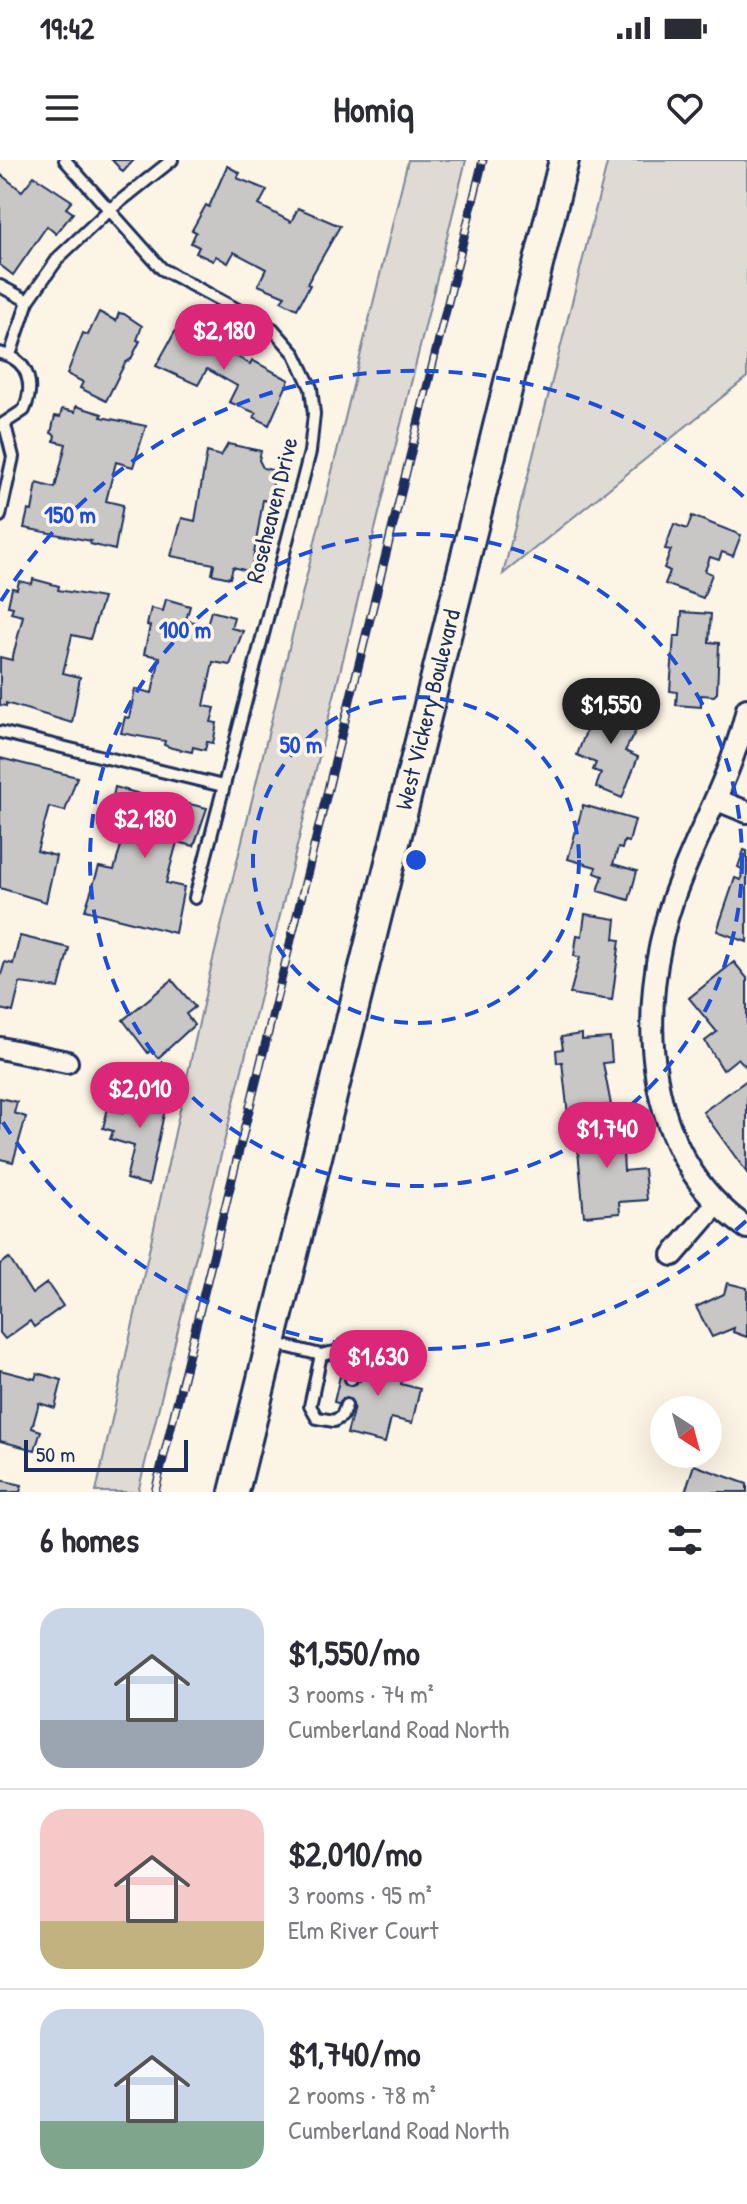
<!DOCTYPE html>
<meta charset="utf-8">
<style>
:root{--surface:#fff;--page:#f2f2f3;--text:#2b2b33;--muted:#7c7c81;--line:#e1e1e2;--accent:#db2777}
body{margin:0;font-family:"Patrick Hand",sans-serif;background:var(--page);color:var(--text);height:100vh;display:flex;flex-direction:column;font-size:30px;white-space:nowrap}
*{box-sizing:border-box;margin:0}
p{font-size:26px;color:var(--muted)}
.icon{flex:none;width:44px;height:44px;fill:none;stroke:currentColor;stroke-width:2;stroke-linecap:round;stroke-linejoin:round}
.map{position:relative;height:1332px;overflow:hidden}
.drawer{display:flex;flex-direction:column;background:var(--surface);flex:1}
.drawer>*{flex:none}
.needle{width:52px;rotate:144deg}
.controls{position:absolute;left:650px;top:1236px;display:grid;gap:16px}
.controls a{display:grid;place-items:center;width:72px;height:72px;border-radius:50%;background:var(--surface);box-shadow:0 8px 32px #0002;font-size:40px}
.scale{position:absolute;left:24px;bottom:20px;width:164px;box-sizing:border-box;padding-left:8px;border:4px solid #1b2f5e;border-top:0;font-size:22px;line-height:28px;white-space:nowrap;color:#1b2f5e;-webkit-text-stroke:6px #fcf5e5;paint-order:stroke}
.price{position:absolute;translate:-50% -68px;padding:0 18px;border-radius:28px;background:var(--accent);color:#fff;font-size:26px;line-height:52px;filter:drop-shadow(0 2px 4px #0008)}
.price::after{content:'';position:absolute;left:50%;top:48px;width:24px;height:18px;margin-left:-12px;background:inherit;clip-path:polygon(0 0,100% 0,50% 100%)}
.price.active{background:#222;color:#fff}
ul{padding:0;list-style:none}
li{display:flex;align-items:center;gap:24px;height:200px;padding:0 40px}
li+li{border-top:2px solid var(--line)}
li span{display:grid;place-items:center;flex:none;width:224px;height:160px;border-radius:24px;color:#555}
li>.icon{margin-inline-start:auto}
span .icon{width:96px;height:96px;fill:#fffc;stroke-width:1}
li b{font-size:34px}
h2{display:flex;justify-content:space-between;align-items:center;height:96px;padding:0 40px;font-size:34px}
.status{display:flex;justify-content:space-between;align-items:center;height:56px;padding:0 40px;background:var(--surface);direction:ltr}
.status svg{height:22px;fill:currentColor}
header{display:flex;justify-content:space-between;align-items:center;height:104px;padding:0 40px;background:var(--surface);font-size:36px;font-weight:800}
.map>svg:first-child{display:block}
.green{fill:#dfdbd4;stroke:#7d8599;stroke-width:2}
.building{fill:#c8c7c6;stroke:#1b2f5e;stroke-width:2}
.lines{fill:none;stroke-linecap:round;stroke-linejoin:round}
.service-casing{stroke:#1b2f5e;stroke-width:16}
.minor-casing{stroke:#1b2f5e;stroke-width:26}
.secondary-casing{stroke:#1b2f5e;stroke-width:34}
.service{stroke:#fcf5e5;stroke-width:10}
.minor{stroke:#fcf5e5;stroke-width:20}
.secondary{stroke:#fcf5e5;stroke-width:28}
.rail-casing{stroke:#1b2f5e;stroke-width:9}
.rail{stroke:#fcf5e5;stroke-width:6;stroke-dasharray:18;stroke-linecap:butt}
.ring{fill:none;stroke:#1d4ed8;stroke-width:4;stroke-dasharray:14 10}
.labels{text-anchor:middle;stroke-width:7;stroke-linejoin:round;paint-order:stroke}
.street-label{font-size:24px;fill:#1b2f5e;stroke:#fcf5e5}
.centre{fill:#1d4ed8;stroke:#fcf5e5;stroke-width:4}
.ring-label{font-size:24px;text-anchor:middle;font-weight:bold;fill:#1d4ed8;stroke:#fcf5e5;stroke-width:7;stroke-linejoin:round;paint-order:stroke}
</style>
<div class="status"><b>19:42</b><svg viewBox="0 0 49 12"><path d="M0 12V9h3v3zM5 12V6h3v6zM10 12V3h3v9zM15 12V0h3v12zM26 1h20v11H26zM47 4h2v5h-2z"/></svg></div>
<header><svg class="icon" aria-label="menu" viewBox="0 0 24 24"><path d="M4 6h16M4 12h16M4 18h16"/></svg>Homiq<svg class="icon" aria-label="heart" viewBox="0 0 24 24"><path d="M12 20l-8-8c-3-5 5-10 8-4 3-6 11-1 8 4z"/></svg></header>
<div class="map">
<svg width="747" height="1332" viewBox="0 0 747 1332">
<rect width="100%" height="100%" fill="#fcf5e5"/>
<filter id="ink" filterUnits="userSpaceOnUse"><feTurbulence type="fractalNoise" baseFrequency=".0125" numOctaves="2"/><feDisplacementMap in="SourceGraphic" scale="16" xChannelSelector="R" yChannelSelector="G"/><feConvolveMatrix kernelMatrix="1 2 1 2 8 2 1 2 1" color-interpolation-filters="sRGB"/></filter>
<g filter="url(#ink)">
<g class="green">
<polygon points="408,0 466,0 138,1332 96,1332 211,808"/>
<polygon points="608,0 747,0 747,217 503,414"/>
</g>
<g class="building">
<polygon points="112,0 134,0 123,12"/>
<polygon points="227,6 240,13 237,18 267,30 259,45 291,62 298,48 340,66 307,124 310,125 297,149 281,141 285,136 258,125 266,109 234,92 228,103 216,96 213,101 196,93 199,87 191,83 196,72 192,70 206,45 209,47"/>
<polygon points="0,14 22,31 34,16 72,41 66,48 73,53 56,74 47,66 13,115 0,105"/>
<polygon points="99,152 116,161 119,153 124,154 142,166 137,180 140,181 131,199 125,203 106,241 80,228 83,222 67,214 83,173 88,175"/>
<polygon points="180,163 250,204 252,200 289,220 269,265 254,257 256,253 229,242 237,226 207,209 198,225 156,206"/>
<polygon points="76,246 102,254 101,257 146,266 133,307 116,302 106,341 123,345 115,390 90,384 91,381 24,368 28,350 32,351 37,323 55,328 66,284 54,281 55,275 51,273 55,256 60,257 62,249 75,252"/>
<polygon points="228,284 261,291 259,300 263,308 276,311 269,341 263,340 251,412 233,407 230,418 212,414 214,404 171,396 182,358 195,361 207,292 221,296"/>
<polygon points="692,356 741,375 733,396 722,392 719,400 710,397 705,411 712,414 703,438 665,424 670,411 664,408 671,390 665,389 674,364 687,369"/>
<polygon points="33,419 59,426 58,430 103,438 90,479 72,475 63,513 80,517 72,563 6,543 6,546 0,545 0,497 12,500 23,456 11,453 13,447 8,446 12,428 17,429 19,421 32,424"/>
<polygon points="166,439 190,446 186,460 207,465 211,451 234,457 231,468 243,471 230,505 213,502 204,546 215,548 211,562 217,563 213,583 207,582 205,590 193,587 192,592 172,588 164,585 165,581 121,573 125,557 129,558 135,529 152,533 160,497 144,494 150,466 147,465 151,448 163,451"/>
<polygon points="682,452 711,454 709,482 719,483 717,533 714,536 701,535 701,547 676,545 677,532 670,531 674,476 680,476"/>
<polygon points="598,540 643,557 625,591 638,597 622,638 596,627 601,613 593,610 596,603 577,595"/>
<polygon points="0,598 77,617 65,651 49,647 37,691 56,696 46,742 0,728"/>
<polygon points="115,627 179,645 180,642 207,648 194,686 177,682 166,723 184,727 175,773 85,750 99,707 114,710 124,675 106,670"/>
<polygon points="583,645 635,660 629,682 624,681 622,689 618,688 613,704 637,711 629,740 598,731 603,716 595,713 596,707 568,699"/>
<polygon points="744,690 747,691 747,782 717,771 735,718 741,720 742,709 738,707"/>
<polygon points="585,754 616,759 614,779 620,780 612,840 570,834 580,797 574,796 577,775 582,776"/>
<polygon points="20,776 69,788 59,828 20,823 13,852 0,849 0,818 5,802 13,804"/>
<polygon points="734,802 747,818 747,908 738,898 723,910 705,881 717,872 689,838"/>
<polygon points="172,820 195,847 186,854 194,865 158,898 151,890 148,893 123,860"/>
<polygon points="582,874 582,880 610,878 612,902 603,903 611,945 580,948 580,953 568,955 562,902 557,903 556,890 563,889 561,877"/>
<polygon points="747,920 747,1013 703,952"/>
<polygon points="143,923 169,930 149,1025 126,1019 134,986 110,979 113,971 103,968 108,948 124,953 125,944 137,946"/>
<polygon points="0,938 17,942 14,953 26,957 13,1002 0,999"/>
<polygon points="627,964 630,993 623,993 624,1011 644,1009 647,1040 619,1042 620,1053 584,1056 576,968"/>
<polygon points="9,1098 32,1134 47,1123 63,1146 34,1167 30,1161 5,1179 0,1173 0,1104"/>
<polygon points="727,1123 747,1128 747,1177 733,1172 734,1168 712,1177 696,1147 724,1134"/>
<polygon points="367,1192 406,1201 401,1224 420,1229 412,1263 391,1258 385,1283 347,1274 354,1247 334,1242 340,1216 360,1221"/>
<polygon points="0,1210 35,1219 37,1213 62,1220 55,1248 39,1243 32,1268 41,1271 35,1290 0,1281"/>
<polygon points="694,1305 747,1324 747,1332 685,1332"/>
<polygon points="0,1320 22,1325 20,1332 0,1332"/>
</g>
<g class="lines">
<defs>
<g id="service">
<polyline points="65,0 162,109 273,169 295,194 311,228 314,254 310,292 195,738"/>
<polyline points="0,126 28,141"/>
<path d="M0,193C29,200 35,225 24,250L0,266"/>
<polyline points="10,195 28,141 59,97 108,51 172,0"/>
<polyline points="0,356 13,297 5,265"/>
<polyline points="0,572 223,626"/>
<polyline points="273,1183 321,1195 349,1189 353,1196 351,1219"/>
<polyline points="321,1195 310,1246 317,1258 334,1261 342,1256 346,1245"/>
</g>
<g id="minor">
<path d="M747,549C732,616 697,672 674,736C635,848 642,996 747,1068"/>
<polyline points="717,640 747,652"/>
<polyline points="0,888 67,902"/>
<polyline points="673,1095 716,1045"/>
</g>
<g id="secondary">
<path id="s1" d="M234,1332L564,0"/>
</g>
</defs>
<use href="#service" class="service-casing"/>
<use href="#minor" class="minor-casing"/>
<use href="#secondary" class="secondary-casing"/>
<use href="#service" class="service"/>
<use href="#minor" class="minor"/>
<use href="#secondary" class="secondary"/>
<defs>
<polyline id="rail" points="155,1332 483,0"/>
</defs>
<use href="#rail" class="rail-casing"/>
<use href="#rail" class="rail"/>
</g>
</g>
<g class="ring">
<circle cx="416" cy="700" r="163"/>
<circle cx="416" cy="700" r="326"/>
<path d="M746 1061A489 489 0 0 1 1 959M1 441A489 489 0 0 1 746 339"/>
</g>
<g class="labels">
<g class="street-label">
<text transform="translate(272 350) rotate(-76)" y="8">Roseheaven Drive</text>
<text dy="8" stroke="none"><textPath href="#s1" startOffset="806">West Vickery Boulevard</textPath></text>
</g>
</g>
<circle cx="416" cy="700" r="12" class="centre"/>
<g class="ring-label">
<text x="70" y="363">150 m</text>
<text x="185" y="478">100 m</text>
<text x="301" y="593">50 m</text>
</g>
</svg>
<div class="controls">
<a><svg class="needle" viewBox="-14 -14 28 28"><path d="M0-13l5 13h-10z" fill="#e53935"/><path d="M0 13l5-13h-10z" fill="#7c7c81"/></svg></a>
</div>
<div class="scale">50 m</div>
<b class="price" style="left:224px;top:212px">$2,180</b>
<b class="price active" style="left:611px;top:586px">$1,550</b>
<b class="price" style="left:145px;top:700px">$2,180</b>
<b class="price" style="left:140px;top:970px">$2,010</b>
<b class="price" style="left:607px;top:1010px">$1,740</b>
<b class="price" style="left:378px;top:1238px">$1,630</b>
</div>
<section class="drawer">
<h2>6 homes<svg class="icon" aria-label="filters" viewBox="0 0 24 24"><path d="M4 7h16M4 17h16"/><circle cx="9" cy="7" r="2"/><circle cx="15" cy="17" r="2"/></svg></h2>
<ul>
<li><span style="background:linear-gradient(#c9d6e8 70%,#9aa5b1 0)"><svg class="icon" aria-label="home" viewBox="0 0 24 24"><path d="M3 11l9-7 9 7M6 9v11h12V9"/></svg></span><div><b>$1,550/mo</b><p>3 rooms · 74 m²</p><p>Cumberland Road North</p></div></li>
<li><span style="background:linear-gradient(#f6c9c9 70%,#c2b280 0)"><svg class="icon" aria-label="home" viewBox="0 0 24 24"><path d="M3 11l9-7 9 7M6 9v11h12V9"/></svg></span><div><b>$2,010/mo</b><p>3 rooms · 95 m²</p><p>Elm River Court</p></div></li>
<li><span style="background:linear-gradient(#c9d6e8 70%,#7fa58c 0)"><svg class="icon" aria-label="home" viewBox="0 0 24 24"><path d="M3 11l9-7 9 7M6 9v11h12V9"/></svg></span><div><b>$1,740/mo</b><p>2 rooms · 78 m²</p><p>Cumberland Road North</p></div></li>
</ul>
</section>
